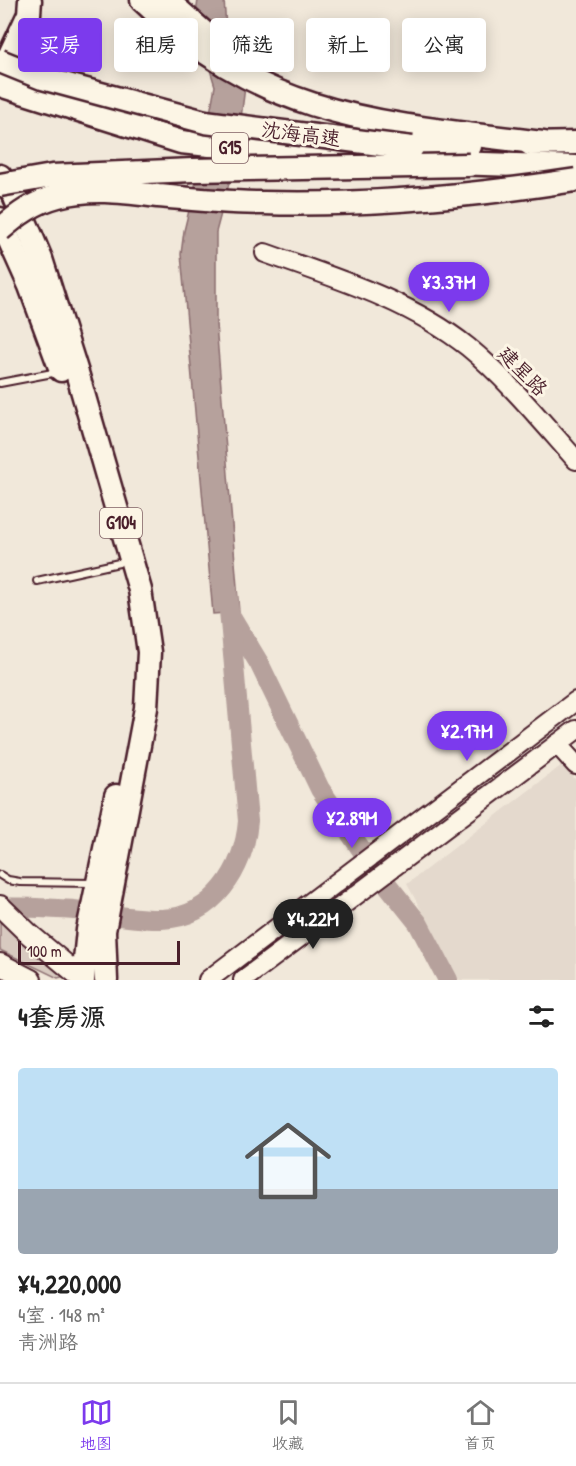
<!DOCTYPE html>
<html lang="zh">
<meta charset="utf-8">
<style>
:root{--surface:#fff;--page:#f6f6f6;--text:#222;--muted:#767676;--line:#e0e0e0;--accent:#7c3aed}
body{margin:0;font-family:"Patrick Hand","LXGW WenKai TC",sans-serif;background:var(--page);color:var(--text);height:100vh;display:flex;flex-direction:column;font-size:22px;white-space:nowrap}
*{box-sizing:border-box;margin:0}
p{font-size:20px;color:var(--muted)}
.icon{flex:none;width:33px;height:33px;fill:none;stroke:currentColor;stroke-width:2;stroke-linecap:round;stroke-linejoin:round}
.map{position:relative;height:980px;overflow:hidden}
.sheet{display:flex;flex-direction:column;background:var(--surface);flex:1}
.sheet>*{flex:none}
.banner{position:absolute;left:18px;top:18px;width:540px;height:54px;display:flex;gap:12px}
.scale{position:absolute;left:18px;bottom:15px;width:162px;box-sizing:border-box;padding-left:6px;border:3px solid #4a1f2b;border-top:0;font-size:16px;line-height:21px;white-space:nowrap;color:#4a1f2b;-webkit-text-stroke:4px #fcf5e5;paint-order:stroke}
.price{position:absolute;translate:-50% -51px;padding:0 14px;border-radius:21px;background:var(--accent);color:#fff;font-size:20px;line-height:39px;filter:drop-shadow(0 2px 3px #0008)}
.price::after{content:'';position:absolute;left:50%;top:36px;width:18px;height:14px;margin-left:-9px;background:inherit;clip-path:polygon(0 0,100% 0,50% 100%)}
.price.current{background:#222;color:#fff}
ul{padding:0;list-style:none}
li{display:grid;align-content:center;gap:12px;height:318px;padding:0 18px}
li span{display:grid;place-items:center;height:186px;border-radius:6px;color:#555}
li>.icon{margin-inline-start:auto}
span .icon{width:108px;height:108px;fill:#fffc;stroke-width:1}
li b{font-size:26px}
h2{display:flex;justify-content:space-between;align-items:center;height:72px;padding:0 18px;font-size:26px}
.tag{padding:0 21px;border-radius:6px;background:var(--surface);box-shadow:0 3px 15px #0003;font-size:21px;line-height:54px}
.tag.current{background:var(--accent);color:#fff}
.tabs{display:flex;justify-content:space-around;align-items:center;height:84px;border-top:2px solid var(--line);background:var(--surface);font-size:16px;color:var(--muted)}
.tabs a{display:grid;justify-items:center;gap:3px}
.tabs .current{color:var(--accent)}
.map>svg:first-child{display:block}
.built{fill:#e4d9cd}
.green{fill:#d8cac0;stroke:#917476;stroke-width:1.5}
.water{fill:#b6a19c;stroke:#8b6d6f;stroke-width:1.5}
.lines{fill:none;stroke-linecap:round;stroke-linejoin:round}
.river{stroke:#b6a19c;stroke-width:20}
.lane-casing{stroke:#4a1f2b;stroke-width:10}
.secondary-casing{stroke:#4a1f2b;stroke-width:22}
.primary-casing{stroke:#4a1f2b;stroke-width:24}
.highway-casing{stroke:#4a1f2b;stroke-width:27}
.lane{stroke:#fcf5e5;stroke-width:6}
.secondary{stroke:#fcf5e5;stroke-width:18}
.primary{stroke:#fcf5e5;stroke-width:20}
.highway{stroke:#fcf5e5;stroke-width:22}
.highway-bridge-casing{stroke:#4a1f2b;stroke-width:27;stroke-linecap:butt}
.highway-bridge{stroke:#fcf5e5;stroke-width:22}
.labels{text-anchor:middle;stroke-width:6;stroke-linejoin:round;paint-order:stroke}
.shield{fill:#fcf5e5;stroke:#7f5f63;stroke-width:1.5}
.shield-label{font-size:18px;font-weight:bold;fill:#4a1f2b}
.street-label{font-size:20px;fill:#4a1f2b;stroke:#fcf5e5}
</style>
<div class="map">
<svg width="576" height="980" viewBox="0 0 576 980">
<rect width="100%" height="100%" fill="#f1e8da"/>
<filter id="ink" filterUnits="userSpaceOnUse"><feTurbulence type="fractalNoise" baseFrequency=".0167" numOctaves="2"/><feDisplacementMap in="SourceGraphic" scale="12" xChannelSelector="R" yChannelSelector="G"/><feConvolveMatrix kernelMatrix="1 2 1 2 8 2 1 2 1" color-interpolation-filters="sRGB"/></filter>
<g filter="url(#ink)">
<polygon class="built" points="562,765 576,780 576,980 459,980 407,884"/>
<polygon class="green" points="0,920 1,920 65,976 58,978 0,950"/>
<polygon class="water" points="198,0 224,0 226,27 246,79 236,157 216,232 216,324 239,612 213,614 181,254 184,231 202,157 215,86 195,21"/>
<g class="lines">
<g class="river">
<polyline points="232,618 259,663 320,789 374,868 418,923 448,980"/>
<path d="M0,907C28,908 56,908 83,911C108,914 136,920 162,919C214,917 244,869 248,821L227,588"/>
</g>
<defs>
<g id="lane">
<polyline points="0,383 58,372"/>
<polyline points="37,581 119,563"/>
<polyline points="0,875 8,880 20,882 94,883"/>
</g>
<g id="secondary">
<path d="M265,253C335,278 409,300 468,347C506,378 543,423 576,460"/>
<polyline points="557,744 576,765"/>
<polyline points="208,980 576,701"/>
<polyline points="243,980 576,730"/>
</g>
<g id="primary">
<polyline points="0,906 29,934 84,980"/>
<polyline points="0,964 31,980"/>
</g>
<g id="highway">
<path d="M142,0C263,119 384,124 543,143"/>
<polyline points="167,0 225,51"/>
<polyline points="0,76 29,14 30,0"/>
<polyline points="0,85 181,142 305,155 358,158"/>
<polyline points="530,144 576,143"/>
<polyline points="412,148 470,146"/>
<polyline points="451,163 576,167"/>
<polyline points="0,176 14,195 41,259 78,376 140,590 149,652 146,708 104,931 106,980"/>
<polyline points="0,219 30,286 61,370"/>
<polyline points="83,980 88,930 116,796"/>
</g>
</defs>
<use href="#lane" class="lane-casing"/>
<use href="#secondary" class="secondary-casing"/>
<use href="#primary" class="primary-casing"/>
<use href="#highway" class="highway-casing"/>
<use href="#lane" class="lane"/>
<use href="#secondary" class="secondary"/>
<use href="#primary" class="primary"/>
<use href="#highway" class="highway"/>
<defs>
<g id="highway-bridge">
<polyline points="0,61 42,78 205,122 412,148"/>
<polyline points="0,185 52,176 193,170 469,165"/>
<path d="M0,230C18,214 35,202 58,196C91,187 125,192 158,196C193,199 228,203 263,203C368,206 472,196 576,180"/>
</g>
</defs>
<use href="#highway-bridge" class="highway-bridge-casing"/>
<use href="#highway-bridge" class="highway-bridge"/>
</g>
</g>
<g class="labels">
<g class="shield">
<rect x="212" y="133" width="36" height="30" rx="4.5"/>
<rect x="100" y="508" width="42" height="30" rx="4.5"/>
</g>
<g class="shield-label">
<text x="230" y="154">G15</text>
<text x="121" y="529">G104</text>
</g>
<g class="street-label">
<text transform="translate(301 134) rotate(7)" y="7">沈海高速</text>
<text transform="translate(523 371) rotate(46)" y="7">建星路</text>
</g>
</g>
</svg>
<div class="scale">100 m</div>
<b class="price" style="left:449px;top:313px">¥3.37M</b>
<b class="price" style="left:467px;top:762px">¥2.17M</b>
<b class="price" style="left:352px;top:849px">¥2.89M</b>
<b class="price current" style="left:313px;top:950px">¥4.22M</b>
<div class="banner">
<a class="tag current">买房</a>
<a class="tag">租房</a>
<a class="tag">筛选</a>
<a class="tag">新上</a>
<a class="tag">公寓</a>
</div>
</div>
<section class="sheet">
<h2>4套房源<svg class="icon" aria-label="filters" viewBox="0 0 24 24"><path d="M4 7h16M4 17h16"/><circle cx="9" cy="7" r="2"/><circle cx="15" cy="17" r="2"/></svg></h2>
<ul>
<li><span style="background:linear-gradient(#bfe0f5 65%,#9aa5b1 0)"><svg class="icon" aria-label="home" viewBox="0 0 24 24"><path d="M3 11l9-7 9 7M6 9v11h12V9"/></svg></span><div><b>¥4,220,000</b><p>4室 · 148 m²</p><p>青洲路</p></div></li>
</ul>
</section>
<nav class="tabs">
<a class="current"><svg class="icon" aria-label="map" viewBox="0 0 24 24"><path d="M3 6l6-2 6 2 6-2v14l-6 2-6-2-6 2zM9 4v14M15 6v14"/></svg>地图</a>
<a><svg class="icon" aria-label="saved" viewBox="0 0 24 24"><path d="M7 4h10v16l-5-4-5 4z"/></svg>收藏</a>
<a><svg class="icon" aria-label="home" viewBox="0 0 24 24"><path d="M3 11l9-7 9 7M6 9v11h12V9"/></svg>首页</a>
</nav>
